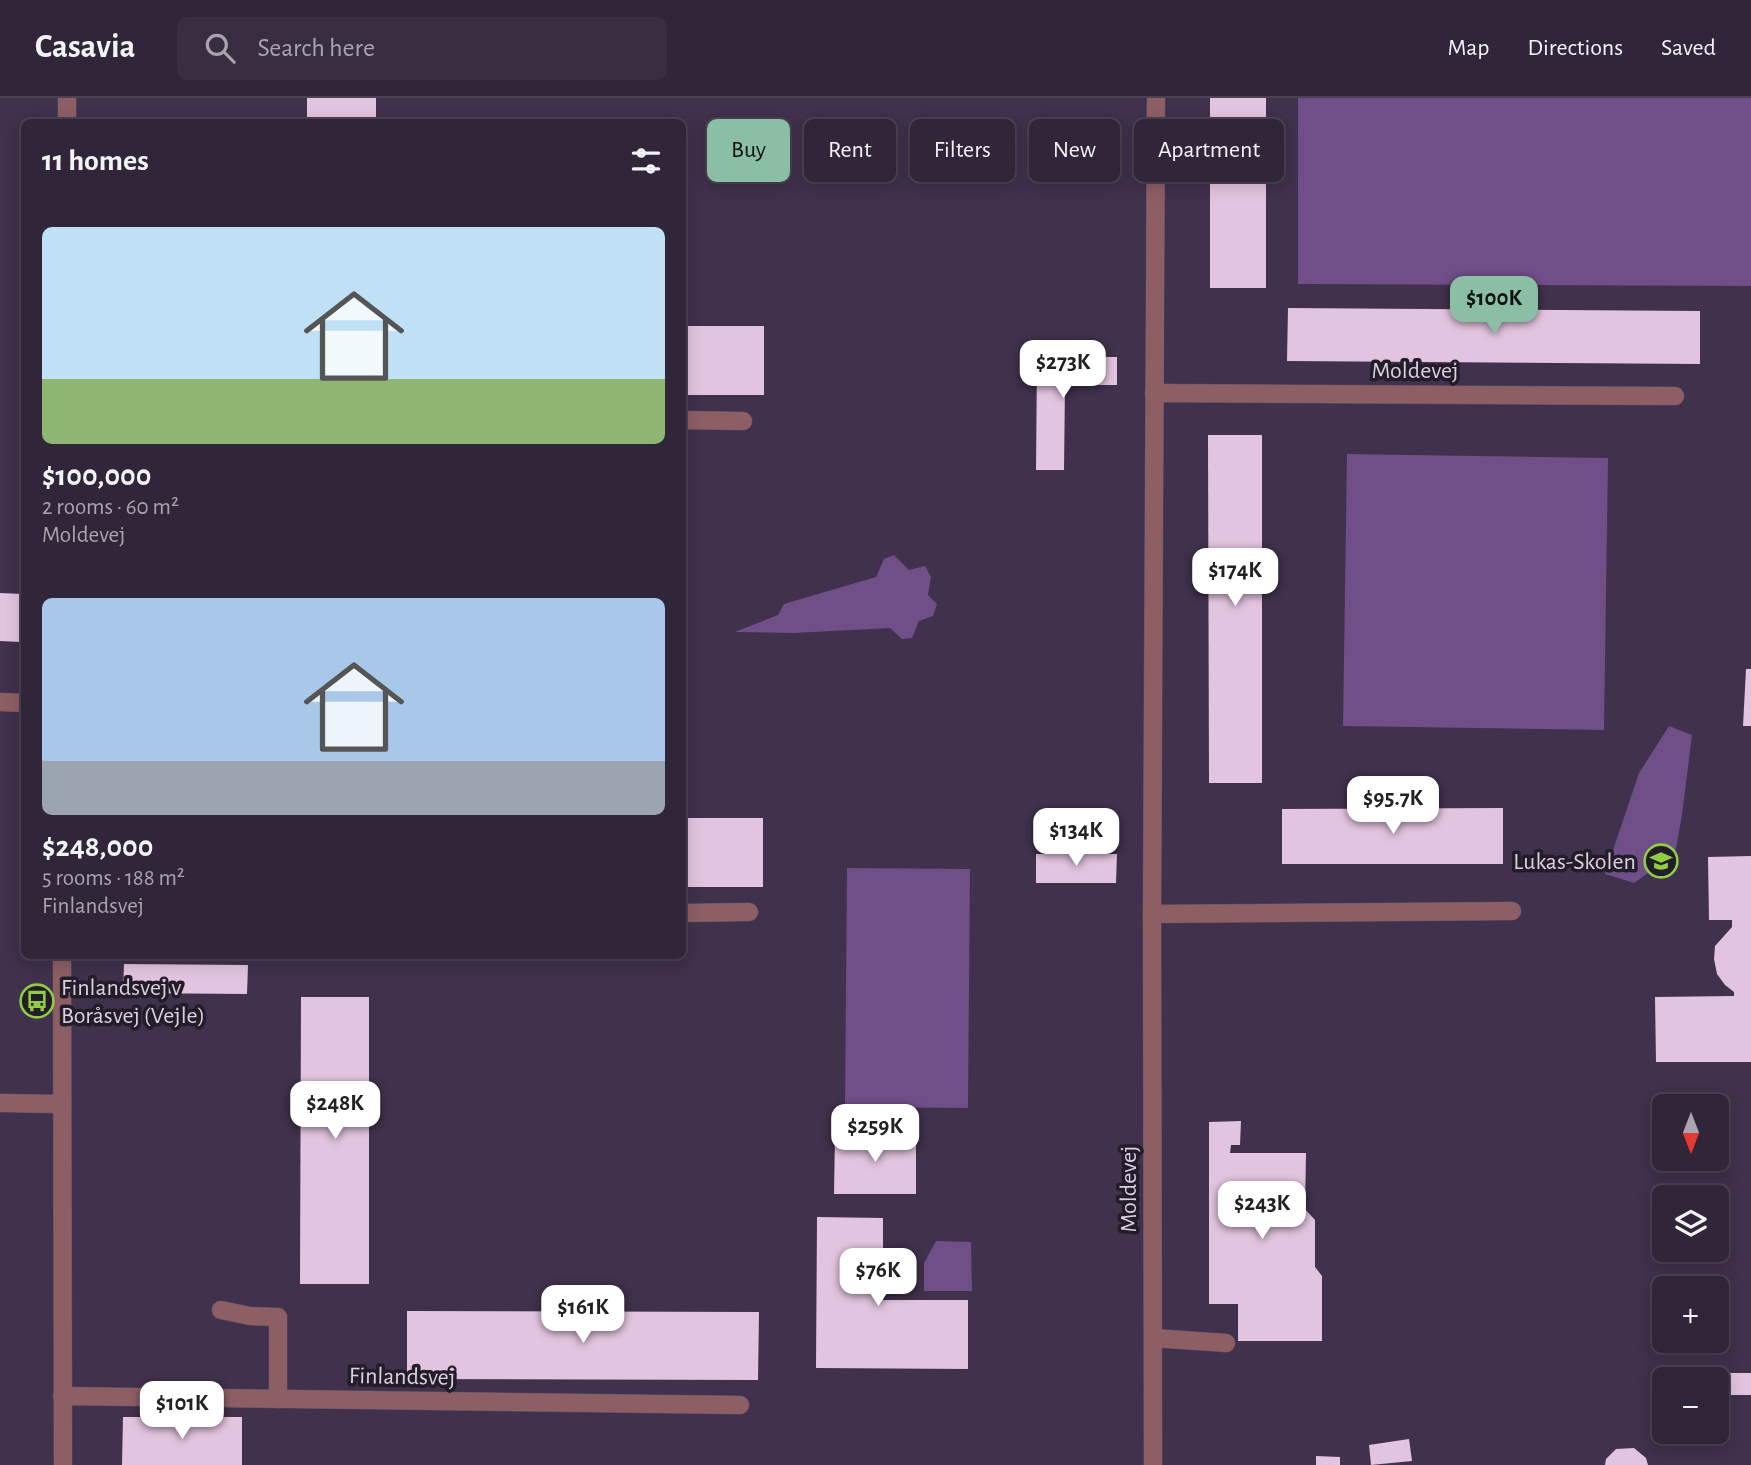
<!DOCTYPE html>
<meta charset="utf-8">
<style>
:root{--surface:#302539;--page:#382d41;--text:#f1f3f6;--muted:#a8a5ae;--line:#4b4253;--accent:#8abfa5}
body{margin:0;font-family:"Alegreya Sans",sans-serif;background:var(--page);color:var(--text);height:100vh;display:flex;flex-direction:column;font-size:26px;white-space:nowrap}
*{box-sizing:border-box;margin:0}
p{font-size:23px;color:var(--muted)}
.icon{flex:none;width:38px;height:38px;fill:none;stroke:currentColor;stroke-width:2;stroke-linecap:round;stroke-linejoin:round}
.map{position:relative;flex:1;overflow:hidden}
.panel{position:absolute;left:21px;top:21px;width:665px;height:840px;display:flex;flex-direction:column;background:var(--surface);border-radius:10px;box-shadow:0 4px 18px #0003,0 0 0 2px var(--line)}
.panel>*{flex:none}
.guide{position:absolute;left:707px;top:21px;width:665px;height:63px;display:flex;gap:14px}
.needle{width:46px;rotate:180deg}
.controls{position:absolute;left:1652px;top:996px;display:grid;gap:14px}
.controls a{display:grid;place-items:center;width:77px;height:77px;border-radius:10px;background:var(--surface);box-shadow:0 4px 18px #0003,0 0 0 2px var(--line);font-size:35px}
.price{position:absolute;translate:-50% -60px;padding:0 16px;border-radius:14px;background:#fff;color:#222;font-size:23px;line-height:46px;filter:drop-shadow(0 2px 4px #0008)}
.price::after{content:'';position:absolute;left:50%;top:42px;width:21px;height:16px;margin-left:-10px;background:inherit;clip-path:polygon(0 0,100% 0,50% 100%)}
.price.on{background:var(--accent);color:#111}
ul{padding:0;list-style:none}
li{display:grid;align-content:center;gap:14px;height:371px;padding:0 21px}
li span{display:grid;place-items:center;height:217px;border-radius:10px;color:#555}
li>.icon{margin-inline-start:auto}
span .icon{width:126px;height:126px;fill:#fffc;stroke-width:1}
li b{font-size:30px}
h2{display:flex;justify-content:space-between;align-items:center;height:84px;padding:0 21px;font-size:30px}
.pill{padding:0 24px;border-radius:10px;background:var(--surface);box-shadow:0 4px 18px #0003,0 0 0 2px var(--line);font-size:24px;line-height:63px}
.pill.on{background:var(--accent);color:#111}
header{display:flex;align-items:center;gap:42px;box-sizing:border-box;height:98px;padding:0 35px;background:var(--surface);border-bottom:2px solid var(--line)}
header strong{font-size:33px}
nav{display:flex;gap:38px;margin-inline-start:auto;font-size:24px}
.search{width:490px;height:63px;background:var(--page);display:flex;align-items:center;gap:18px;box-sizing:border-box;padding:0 24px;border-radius:10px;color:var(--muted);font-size:26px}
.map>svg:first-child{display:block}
.green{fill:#704e88}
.building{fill:#e3c4e0}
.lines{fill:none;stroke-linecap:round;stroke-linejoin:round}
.minor-casing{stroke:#5c4e67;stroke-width:19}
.minor{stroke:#8d5f65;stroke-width:18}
.labels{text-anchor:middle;stroke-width:7;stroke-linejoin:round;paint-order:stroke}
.street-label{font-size:24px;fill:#dad0e1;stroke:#231c29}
.poi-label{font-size:24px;fill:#dad0e1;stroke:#231c29;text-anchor:end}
</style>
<header>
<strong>Casavia</strong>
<div class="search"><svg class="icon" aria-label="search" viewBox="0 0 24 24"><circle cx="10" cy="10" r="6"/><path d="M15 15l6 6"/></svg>Search here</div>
<nav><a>Map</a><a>Directions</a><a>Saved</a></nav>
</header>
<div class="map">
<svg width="1751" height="1367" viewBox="0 0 1751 1367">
<rect width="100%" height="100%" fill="#40314c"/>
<g class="green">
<polygon points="1298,0 1751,0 1751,188 1298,186"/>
<polygon points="1347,356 1608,360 1604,632 1343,628"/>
<polygon points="894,457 909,472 925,468 931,479 928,497 937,506 933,518 919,523 912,540 902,541 890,530 794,535 735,534 778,517 784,506 876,479 884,461"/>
<polygon points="1669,628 1692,637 1682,717 1675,756 1634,785 1605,776 1639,675"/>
<polygon points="847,770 970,771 968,1010 845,1009"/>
<polygon points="936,1143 971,1144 972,1193 924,1193 924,1165"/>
</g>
<g class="building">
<rect x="307" y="0" width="69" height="24"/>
<rect x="1210" y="0" width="56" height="190"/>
<polygon points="1288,210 1700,213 1700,266 1287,263"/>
<rect x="682" y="228" width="82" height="69"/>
<polygon points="1037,259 1117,259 1117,287 1065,287 1064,372 1036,372"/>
<polygon points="1208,337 1262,337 1262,685 1209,685"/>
<polygon points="0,495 22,496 20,544 0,543"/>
<polygon points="1746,571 1751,571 1751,628 1743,628"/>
<polygon points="1503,710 1503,766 1282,766 1282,711"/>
<rect x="682" y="720" width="81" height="69"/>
<polygon points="1036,756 1117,756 1116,785 1036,785"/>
<polygon points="1751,758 1751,964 1656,964 1655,899 1734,898 1734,894 1725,887 1717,876 1714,861 1715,848 1732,829 1732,822 1709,822 1708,759"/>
<polygon points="124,866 248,867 247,896 123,895"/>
<polygon points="301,899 369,899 369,1186 300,1186"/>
<polygon points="1241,1023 1240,1047 1231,1047 1230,1055 1306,1055 1305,1111 1315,1122 1315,1169 1322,1178 1322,1243 1238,1243 1238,1206 1209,1206 1209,1024"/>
<polygon points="835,1035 916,1035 916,1096 834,1096"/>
<polygon points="817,1119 883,1120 883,1202 968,1202 968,1271 816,1270"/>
<polygon points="407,1213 759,1214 758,1282 407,1281"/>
<rect x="1728" y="1275" width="23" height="22"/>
<polygon points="123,1319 242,1319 242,1367 122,1367"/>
<polygon points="1409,1341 1412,1363 1371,1367 1369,1347"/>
<polygon points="1634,1350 1646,1360 1648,1367 1605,1367 1606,1361 1616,1351"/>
<polygon points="1316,1358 1340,1359 1340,1367 1316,1367"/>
</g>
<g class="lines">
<defs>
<g id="minor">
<polyline points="67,24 67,0"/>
<polyline points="1154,295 1675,298"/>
<polyline points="682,322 743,323"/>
<polyline points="0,604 24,605"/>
<polyline points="682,815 749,814"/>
<polyline points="1152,816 1512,813"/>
<polyline points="62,858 63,1367"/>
<polyline points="0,1005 61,1006"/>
<polyline points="221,1212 250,1218 278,1219 278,1301"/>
<polyline points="1153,1240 1226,1245"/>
<polyline points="62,1298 740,1307"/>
<polyline points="1153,1367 1152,816 1156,0"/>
</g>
</defs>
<use href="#minor" class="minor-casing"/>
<use href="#minor" class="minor"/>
</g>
<defs>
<symbol id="school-ring" viewBox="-11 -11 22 22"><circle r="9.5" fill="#231c29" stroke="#91cd40" stroke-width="1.5"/><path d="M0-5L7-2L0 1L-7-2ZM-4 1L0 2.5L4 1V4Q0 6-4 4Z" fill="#91cd40"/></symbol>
<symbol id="bus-ring" viewBox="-11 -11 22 22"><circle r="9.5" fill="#231c29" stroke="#91cd40" stroke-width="1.5"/><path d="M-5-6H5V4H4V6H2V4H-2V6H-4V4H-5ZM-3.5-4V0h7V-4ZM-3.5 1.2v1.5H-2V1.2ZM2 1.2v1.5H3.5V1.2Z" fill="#91cd40"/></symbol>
</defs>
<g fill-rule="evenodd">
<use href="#school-ring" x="1642" y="744" width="38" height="38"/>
<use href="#bus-ring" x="18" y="884" width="38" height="38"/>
</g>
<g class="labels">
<g class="street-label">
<text x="1415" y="280">Moldevej</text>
<text transform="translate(1128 1091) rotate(-90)" y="8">Moldevej</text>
<text transform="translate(402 1278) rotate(1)" y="8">Finlandsvej</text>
</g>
<g class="poi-label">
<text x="1636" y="771">Lukas-Skolen</text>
<text x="61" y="897" text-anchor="start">Finlandsvej v<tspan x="61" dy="28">Boråsvej (Vejle)</tspan></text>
</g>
</g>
</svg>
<div class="controls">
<a><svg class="needle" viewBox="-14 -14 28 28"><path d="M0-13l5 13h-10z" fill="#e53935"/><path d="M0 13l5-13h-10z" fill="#a8a5ae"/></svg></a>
<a><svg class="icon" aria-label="layers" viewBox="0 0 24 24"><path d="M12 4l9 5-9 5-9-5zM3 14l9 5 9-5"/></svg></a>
<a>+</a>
<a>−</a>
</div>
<b class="price on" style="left:1494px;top:238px">$100K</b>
<b class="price" style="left:1063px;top:302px">$273K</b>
<b class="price" style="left:1235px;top:510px">$174K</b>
<b class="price" style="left:1393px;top:738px">$95.7K</b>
<b class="price" style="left:1076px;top:770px">$134K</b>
<b class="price" style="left:335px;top:1043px">$248K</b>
<b class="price" style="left:875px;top:1066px">$259K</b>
<b class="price" style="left:1262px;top:1143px">$243K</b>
<b class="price" style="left:878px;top:1210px">$76K</b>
<b class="price" style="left:583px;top:1247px">$161K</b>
<b class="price" style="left:182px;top:1343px">$101K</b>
<div class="guide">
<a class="pill on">Buy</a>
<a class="pill">Rent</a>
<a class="pill">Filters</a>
<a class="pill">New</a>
<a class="pill">Apartment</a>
</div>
<section class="panel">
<h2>11 homes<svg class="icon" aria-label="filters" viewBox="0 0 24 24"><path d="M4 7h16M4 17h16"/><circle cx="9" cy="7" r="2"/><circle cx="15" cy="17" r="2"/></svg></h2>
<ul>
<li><span style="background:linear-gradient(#bfe0f5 70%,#8fb573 0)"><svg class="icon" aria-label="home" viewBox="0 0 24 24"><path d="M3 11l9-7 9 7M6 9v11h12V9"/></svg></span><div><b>$100,000</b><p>2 rooms · 60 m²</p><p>Moldevej</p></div></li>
<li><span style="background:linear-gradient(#a9c7e8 75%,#9aa5b1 0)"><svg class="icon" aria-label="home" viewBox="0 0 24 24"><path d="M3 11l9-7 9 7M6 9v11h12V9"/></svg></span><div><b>$248,000</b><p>5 rooms · 188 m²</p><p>Finlandsvej</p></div></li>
</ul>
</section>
</div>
